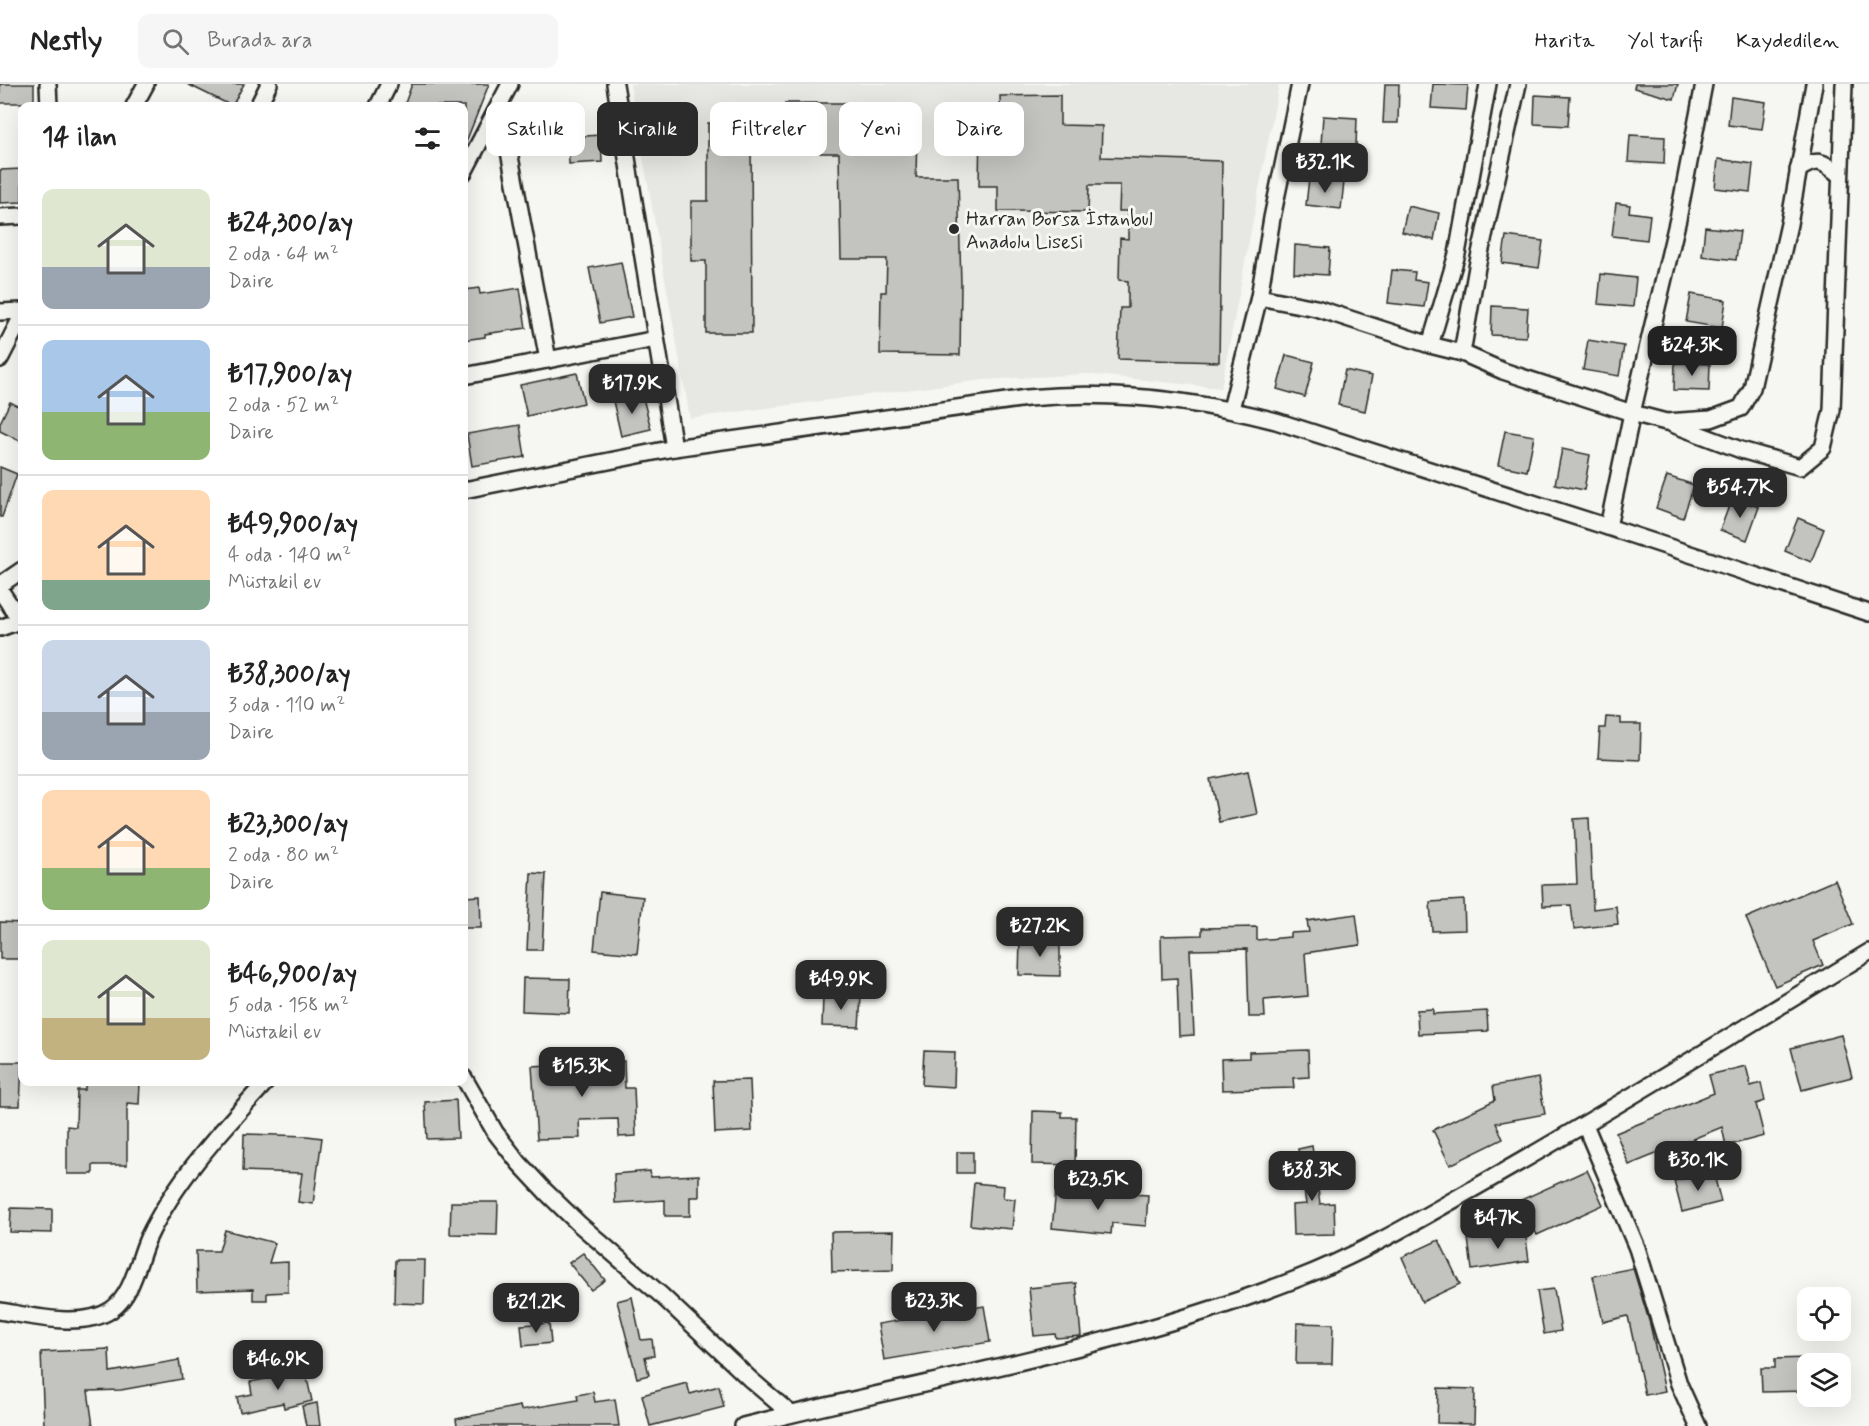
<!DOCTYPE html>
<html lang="tr">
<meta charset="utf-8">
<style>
:root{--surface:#fff;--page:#f6f6f6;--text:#222;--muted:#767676;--line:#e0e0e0;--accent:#2b2b2b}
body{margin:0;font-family:Mynerve,sans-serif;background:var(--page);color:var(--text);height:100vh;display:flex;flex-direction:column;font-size:22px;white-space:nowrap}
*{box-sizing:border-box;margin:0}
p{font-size:20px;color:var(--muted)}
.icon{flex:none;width:33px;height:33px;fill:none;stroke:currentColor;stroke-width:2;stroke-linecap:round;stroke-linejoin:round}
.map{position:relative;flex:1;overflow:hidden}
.side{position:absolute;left:18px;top:18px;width:450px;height:984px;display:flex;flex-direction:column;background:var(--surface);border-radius:12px;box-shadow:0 6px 24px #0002}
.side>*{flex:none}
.guide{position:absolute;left:486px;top:18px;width:570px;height:54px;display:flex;gap:12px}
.fabs{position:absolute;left:1797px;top:1203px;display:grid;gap:12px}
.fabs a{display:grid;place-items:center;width:54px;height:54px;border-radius:12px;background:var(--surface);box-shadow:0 6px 24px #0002;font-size:30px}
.price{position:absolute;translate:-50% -51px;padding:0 14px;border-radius:12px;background:var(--accent);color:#fff;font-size:20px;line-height:39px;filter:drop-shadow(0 2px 3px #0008)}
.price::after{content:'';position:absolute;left:50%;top:36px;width:18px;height:14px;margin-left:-9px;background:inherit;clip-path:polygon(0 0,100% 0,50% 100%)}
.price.current{background:#222;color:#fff}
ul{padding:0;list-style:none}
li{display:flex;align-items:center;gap:18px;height:150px;padding:0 24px}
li+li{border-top:2px solid var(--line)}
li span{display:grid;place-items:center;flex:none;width:168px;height:120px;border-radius:12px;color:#555}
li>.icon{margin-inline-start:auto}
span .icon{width:72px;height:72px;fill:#fffc;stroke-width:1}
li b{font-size:26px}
h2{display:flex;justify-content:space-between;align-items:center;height:72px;padding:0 24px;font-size:26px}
.chip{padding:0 21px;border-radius:12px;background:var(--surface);box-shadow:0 6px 24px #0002;font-size:21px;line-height:54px}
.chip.current{background:var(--accent);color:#fff}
header{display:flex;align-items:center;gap:36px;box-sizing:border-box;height:84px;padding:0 30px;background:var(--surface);border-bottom:2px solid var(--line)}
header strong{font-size:28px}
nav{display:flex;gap:33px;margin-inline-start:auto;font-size:21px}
.search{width:420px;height:54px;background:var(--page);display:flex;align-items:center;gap:15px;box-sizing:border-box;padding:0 21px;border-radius:12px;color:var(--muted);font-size:22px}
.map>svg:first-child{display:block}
.built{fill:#e7e7e3}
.building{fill:#c3c3c0;stroke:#2b2b2b;stroke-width:1.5}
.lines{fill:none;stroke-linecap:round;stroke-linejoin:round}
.street-casing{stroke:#2b2b2b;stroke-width:20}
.street{stroke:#f6f6f2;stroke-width:15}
.poi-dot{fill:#2b2b2b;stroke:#f6f6f2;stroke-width:2}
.labels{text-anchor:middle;stroke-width:6;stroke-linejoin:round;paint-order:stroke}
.poi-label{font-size:20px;fill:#2b2b2b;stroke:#f6f6f2;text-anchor:start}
</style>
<header>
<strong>Nestly</strong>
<div class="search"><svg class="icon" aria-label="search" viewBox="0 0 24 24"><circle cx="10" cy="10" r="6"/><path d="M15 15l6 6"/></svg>Burada ara</div>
<nav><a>Harita</a><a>Yol tarifi</a><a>Kaydedilen</a></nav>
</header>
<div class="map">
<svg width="1869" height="1342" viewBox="0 0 1869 1342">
<rect width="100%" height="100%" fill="#f6f6f2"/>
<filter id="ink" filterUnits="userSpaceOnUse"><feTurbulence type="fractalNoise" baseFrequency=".0167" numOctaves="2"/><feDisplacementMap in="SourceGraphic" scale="12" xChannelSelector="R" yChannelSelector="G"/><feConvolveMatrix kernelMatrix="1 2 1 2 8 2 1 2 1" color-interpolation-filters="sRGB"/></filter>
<g filter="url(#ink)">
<polygon class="built" points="630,0 1279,0 1221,304 1086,290 983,296 690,334"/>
<g class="building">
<rect x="0" y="0" width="34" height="19"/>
<polygon points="187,0 244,0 232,22"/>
<polygon points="412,0 489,0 464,63 464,22 404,22"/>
<polygon points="1385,0 1399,0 1398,39 1383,39"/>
<polygon points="1433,0 1468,1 1466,26 1431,24"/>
<polygon points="1635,0 1678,0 1674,15 1634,4"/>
<polygon points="1060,11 1060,41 1102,42 1101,73 1222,77 1219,278 1118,275 1120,224 1128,224 1128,197 1119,196 1120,154 1128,155 1128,127 1119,127 1120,101 1089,101 1088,128 998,127 998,102 979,102 980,40 1001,41 1000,12"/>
<polygon points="1535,11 1570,13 1568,42 1534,40"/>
<polygon points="1731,13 1766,18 1762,45 1728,41"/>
<polygon points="785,19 846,19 846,35 906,35 906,45 917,45 916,93 958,93 961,200 960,271 880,270 881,208 886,208 887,175 841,175 839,69 820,69 820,63 786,63 786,52 775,52 776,27 785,27"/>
<polygon points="1323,32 1357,34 1356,62 1321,60"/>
<polygon points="708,39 742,39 742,48 751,48 752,249 706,249 706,177 691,177 691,117 708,117"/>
<polygon points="601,51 602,78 569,80 568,53"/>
<polygon points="1630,51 1665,53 1664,80 1628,78"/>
<polygon points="1718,75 1753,80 1750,108 1715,104"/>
<polygon points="22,85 22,118 0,119 0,86"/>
<polygon points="1309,94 1344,98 1341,125 1306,121"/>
<polygon points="1616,119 1630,121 1629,128 1650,131 1647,156 1612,152"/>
<polygon points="1408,122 1439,129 1434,156 1402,148"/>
<polygon points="1705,143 1740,147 1736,176 1702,172"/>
<polygon points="1506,152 1543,157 1539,184 1502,179"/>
<polygon points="1295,161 1330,164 1328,191 1294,189"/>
<polygon points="621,178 632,233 600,239 589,184"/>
<polygon points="1392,186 1415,188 1414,196 1428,198 1424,223 1388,219"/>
<polygon points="1601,190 1636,194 1633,223 1598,220"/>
<polygon points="479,204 480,210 520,204 526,244 485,250 485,253 464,256 464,206"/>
<polygon points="1691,210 1726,216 1722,244 1686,238"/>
<polygon points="1492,222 1528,224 1526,253 1491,251"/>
<polygon points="1588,256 1624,262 1619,292 1583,286"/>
<polygon points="1286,271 1314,278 1305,313 1277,305"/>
<polygon points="1675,279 1710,280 1709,307 1674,306"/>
<polygon points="1345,286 1372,292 1365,327 1338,321"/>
<polygon points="577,289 584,319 527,332 520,301"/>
<polygon points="642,310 651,345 621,352 613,317"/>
<polygon points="10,318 22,324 22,358 0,347 0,339"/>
<polygon points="520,341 525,373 472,382 467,350"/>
<polygon points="1505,347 1534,352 1527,387 1498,381"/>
<polygon points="1562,365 1590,371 1584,406 1555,400"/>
<polygon points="0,383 17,390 2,433 0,433"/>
<polygon points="1667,392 1694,401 1683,434 1656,424"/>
<polygon points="1732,414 1759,423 1747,456 1720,446"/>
<polygon points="1798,434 1824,445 1811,478 1785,467"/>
<polygon points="1606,633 1621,634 1621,640 1641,640 1640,676 1598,674 1600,644 1605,644"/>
<polygon points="1248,687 1257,730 1219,738 1210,695"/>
<polygon points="1589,734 1593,825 1616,822 1618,840 1574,845 1571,821 1543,822 1542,801 1577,800 1574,735"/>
<polygon points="531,789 546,790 542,866 527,866"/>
<polygon points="1835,796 1853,840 1813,857 1823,881 1775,902 1746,834"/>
<polygon points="600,808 643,813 637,870 594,866"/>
<polygon points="480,812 481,844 464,844 464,813"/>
<polygon points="1464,816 1465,846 1432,847 1430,818"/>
<polygon points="1356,830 1360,861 1305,869 1308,912 1264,916 1265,933 1249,933 1247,865 1190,866 1194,951 1179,952 1177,894 1162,895 1161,852 1202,851 1202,844 1257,843 1257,856 1290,853 1290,849 1309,848 1307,837"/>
<polygon points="0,838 22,839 22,875 0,875"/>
<polygon points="1020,856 1060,857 1060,892 1019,891"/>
<polygon points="523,894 570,895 569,929 522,927"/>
<polygon points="823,912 861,913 859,943 822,942"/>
<polygon points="1433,925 1433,930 1487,927 1488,947 1418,950 1417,926"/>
<polygon points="1841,951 1852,993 1802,1006 1791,964"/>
<polygon points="1308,966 1309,993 1293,994 1294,1004 1222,1006 1221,975 1249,974 1249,968"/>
<polygon points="924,967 955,968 954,1003 922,1001"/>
<polygon points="624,977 625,1004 634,1004 636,1052 619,1053 618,1035 579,1036 580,1054 537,1055 532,982"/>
<polygon points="0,978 22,978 20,1022 0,1022"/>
<polygon points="1746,982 1751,1002 1761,999 1765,1017 1756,1020 1764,1052 1726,1062 1722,1043 1629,1081 1616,1049 1714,1009 1709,991"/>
<polygon points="1538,994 1545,1030 1496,1039 1503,1055 1450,1081 1433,1046 1495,1016 1493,1002"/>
<polygon points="750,996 752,1047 715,1049 713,997"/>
<polygon points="85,998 140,998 139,1020 127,1019 127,1081 93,1081 93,1090 67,1090 67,1042 76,1043 77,1006 85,1006"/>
<polygon points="456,1016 458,1054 427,1055 425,1018"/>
<polygon points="1033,1027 1062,1028 1062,1033 1076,1033 1075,1081 1032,1080"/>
<polygon points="244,1050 307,1052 322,1054 313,1120 298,1118 302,1089 243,1087"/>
<polygon points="1312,1062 1320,1120 1334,1119 1335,1150 1293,1151 1292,1121 1306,1120 1298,1065"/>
<rect x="957" y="1068" width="16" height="21"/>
<polygon points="1587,1086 1603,1121 1537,1151 1521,1116"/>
<polygon points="650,1087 651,1093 699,1091 699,1113 690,1113 690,1132 665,1132 665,1116 615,1119 614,1090"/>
<polygon points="1713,1087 1721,1118 1682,1128 1674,1097"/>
<polygon points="974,1099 1004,1102 1003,1114 1015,1115 1012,1145 970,1141"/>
<polygon points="1056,1106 1115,1111 1115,1109 1148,1111 1146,1142 1112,1139 1111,1150 1052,1144"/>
<polygon points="451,1118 498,1118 497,1151 450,1150"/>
<polygon points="11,1124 52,1125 52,1149 10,1148"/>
<polygon points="225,1146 275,1159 269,1179 288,1178 288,1208 267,1209 267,1216 253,1216 253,1205 197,1207 196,1167 219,1167"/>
<polygon points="1525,1146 1529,1177 1472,1186 1468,1154"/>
<polygon points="894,1147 893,1186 832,1188 831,1148"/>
<polygon points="1439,1156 1460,1200 1422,1218 1402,1173"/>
<polygon points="583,1169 605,1196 591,1206 569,1179"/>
<polygon points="395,1176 425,1176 424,1220 394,1219"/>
<polygon points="1633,1184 1650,1240 1665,1307 1645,1311 1628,1232 1603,1238 1593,1192"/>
<polygon points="1076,1199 1081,1252 1056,1254 1055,1250 1034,1252 1029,1204"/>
<polygon points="1554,1205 1561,1247 1544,1250 1537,1207"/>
<polygon points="632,1213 641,1256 652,1255 654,1272 645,1273 649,1291 637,1294 617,1217"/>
<polygon points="984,1222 990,1258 884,1276 878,1240"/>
<polygon points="549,1239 551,1259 523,1262 521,1241"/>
<polygon points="1297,1239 1333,1240 1332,1280 1296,1280"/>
<polygon points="109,1265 110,1288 179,1276 182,1295 121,1306 88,1307 93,1342 44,1342 41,1268"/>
<polygon points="1807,1274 1808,1307 1762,1308 1761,1284 1775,1284 1775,1275"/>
<polygon points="304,1281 312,1317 284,1324 283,1319 240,1328 237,1313 252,1310 250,1298 286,1291 285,1285"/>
<polygon points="687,1299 690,1310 719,1302 724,1323 650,1342 642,1311"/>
<polygon points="1438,1304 1475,1305 1474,1340 1437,1339"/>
<polygon points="593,1308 595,1318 615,1315 619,1342 457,1342 456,1335 520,1322 521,1326 578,1316 577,1311"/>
<polygon points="317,1319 320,1342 306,1342 302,1322"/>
</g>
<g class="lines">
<defs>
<g id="street">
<polyline points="48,0 49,22"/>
<polyline points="615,0 674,364"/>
<polyline points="500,19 548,276"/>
<polyline points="134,22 146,0"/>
<polyline points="258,22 269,0"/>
<polyline points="378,22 389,0"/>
<path d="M1798,86C1818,73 1822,77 1840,91"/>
<polyline points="464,88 510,0"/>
<polyline points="0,133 22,132"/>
<polyline points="1259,213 1316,224 1430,261 1462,269 1503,287 1632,329 1666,338 1711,335 1741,324 1752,304 1789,140 1814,0"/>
<polyline points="0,228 22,227"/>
<polyline points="1430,261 1457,170 1488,0"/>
<polyline points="1462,269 1477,183 1518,0"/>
<polyline points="0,275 22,232"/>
<polyline points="464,292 656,255"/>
<polyline points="1231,325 1259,213 1272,134 1300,0"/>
<polyline points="1672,340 1741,366 1800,383 1823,364 1832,326 1844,0"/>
<path d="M464,406L674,364L1027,314C1110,306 1196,316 1276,337L1608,443L1869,529"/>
<polyline points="1608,443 1632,329 1678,135 1704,0"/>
<polyline points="0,501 22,486"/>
<polyline points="0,506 22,539"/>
<polyline points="0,544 22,536"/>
<polyline points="464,994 495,1048 519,1079 546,1108 578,1139 661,1211 750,1295 791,1330"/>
<polyline points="1585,1041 1637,1164 1679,1300 1698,1342"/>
<path d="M0,1227C32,1232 83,1245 111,1226C133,1211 138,1176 148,1154C176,1095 223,1045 266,998"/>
<path d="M743,1342C927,1296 1116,1265 1294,1196C1363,1170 1427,1131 1492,1094C1619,1022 1743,944 1869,868"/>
</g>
</defs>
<use href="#street" class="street-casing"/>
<use href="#street" class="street"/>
</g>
</g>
<circle class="poi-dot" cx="954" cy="145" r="6"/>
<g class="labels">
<g class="poi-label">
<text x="966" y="141">Harran Borsa İstanbul<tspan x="966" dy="23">Anadolu Lisesi</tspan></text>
</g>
</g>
</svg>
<div class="fabs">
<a><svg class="icon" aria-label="locate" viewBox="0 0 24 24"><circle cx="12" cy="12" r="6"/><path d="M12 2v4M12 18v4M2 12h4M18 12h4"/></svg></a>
<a><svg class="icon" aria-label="layers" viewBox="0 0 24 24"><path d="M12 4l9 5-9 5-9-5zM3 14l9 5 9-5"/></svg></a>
</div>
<b class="price" style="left:1325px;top:110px">₺32.1K</b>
<b class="price current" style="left:1692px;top:293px">₺24.3K</b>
<b class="price" style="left:632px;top:331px">₺17.9K</b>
<b class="price" style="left:1740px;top:435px">₺54.7K</b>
<b class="price" style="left:1040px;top:874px">₺27.2K</b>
<b class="price" style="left:841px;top:927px">₺49.9K</b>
<b class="price" style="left:582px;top:1014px">₺15.3K</b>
<b class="price" style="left:1698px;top:1108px">₺30.1K</b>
<b class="price" style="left:1312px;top:1118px">₺38.3K</b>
<b class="price" style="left:1098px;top:1127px">₺23.5K</b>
<b class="price" style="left:1498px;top:1166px">₺47K</b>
<b class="price" style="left:934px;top:1249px">₺23.3K</b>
<b class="price" style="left:536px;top:1250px">₺21.2K</b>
<b class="price" style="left:278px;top:1307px">₺46.9K</b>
<div class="guide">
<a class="chip">Satılık</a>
<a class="chip current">Kiralık</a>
<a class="chip">Filtreler</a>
<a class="chip">Yeni</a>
<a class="chip">Daire</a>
</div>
<section class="side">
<h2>14 ilan<svg class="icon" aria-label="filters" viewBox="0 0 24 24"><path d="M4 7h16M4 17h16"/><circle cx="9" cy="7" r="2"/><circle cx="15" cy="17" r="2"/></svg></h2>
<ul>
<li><span style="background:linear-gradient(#dfe7d0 65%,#9aa5b1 0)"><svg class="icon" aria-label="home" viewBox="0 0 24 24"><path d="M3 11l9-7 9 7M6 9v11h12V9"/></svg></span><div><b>₺24,300/ay</b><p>2 oda · 64 m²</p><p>Daire</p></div></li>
<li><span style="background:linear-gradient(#a9c7e8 60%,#8fb573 0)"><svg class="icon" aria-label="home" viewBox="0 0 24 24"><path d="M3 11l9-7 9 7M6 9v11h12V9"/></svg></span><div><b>₺17,900/ay</b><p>2 oda · 52 m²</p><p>Daire</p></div></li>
<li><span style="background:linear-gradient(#ffd9b3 75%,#7fa58c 0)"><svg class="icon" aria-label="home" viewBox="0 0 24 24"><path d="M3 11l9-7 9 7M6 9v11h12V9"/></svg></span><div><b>₺49,900/ay</b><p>4 oda · 140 m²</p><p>Müstakil ev</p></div></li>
<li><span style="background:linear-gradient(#c9d6e8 60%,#9aa5b1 0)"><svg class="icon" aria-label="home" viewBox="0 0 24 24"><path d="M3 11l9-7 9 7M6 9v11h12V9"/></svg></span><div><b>₺38,300/ay</b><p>3 oda · 110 m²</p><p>Daire</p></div></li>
<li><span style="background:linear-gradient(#ffd9b3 65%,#8fb573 0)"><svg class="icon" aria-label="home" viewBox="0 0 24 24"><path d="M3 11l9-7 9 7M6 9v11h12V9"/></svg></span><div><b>₺23,300/ay</b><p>2 oda · 80 m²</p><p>Daire</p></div></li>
<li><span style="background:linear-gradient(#dfe7d0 65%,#c2b280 0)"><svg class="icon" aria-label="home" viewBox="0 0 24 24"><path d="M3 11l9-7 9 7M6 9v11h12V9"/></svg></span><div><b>₺46,900/ay</b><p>5 oda · 158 m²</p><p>Müstakil ev</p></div></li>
</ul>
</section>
</div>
